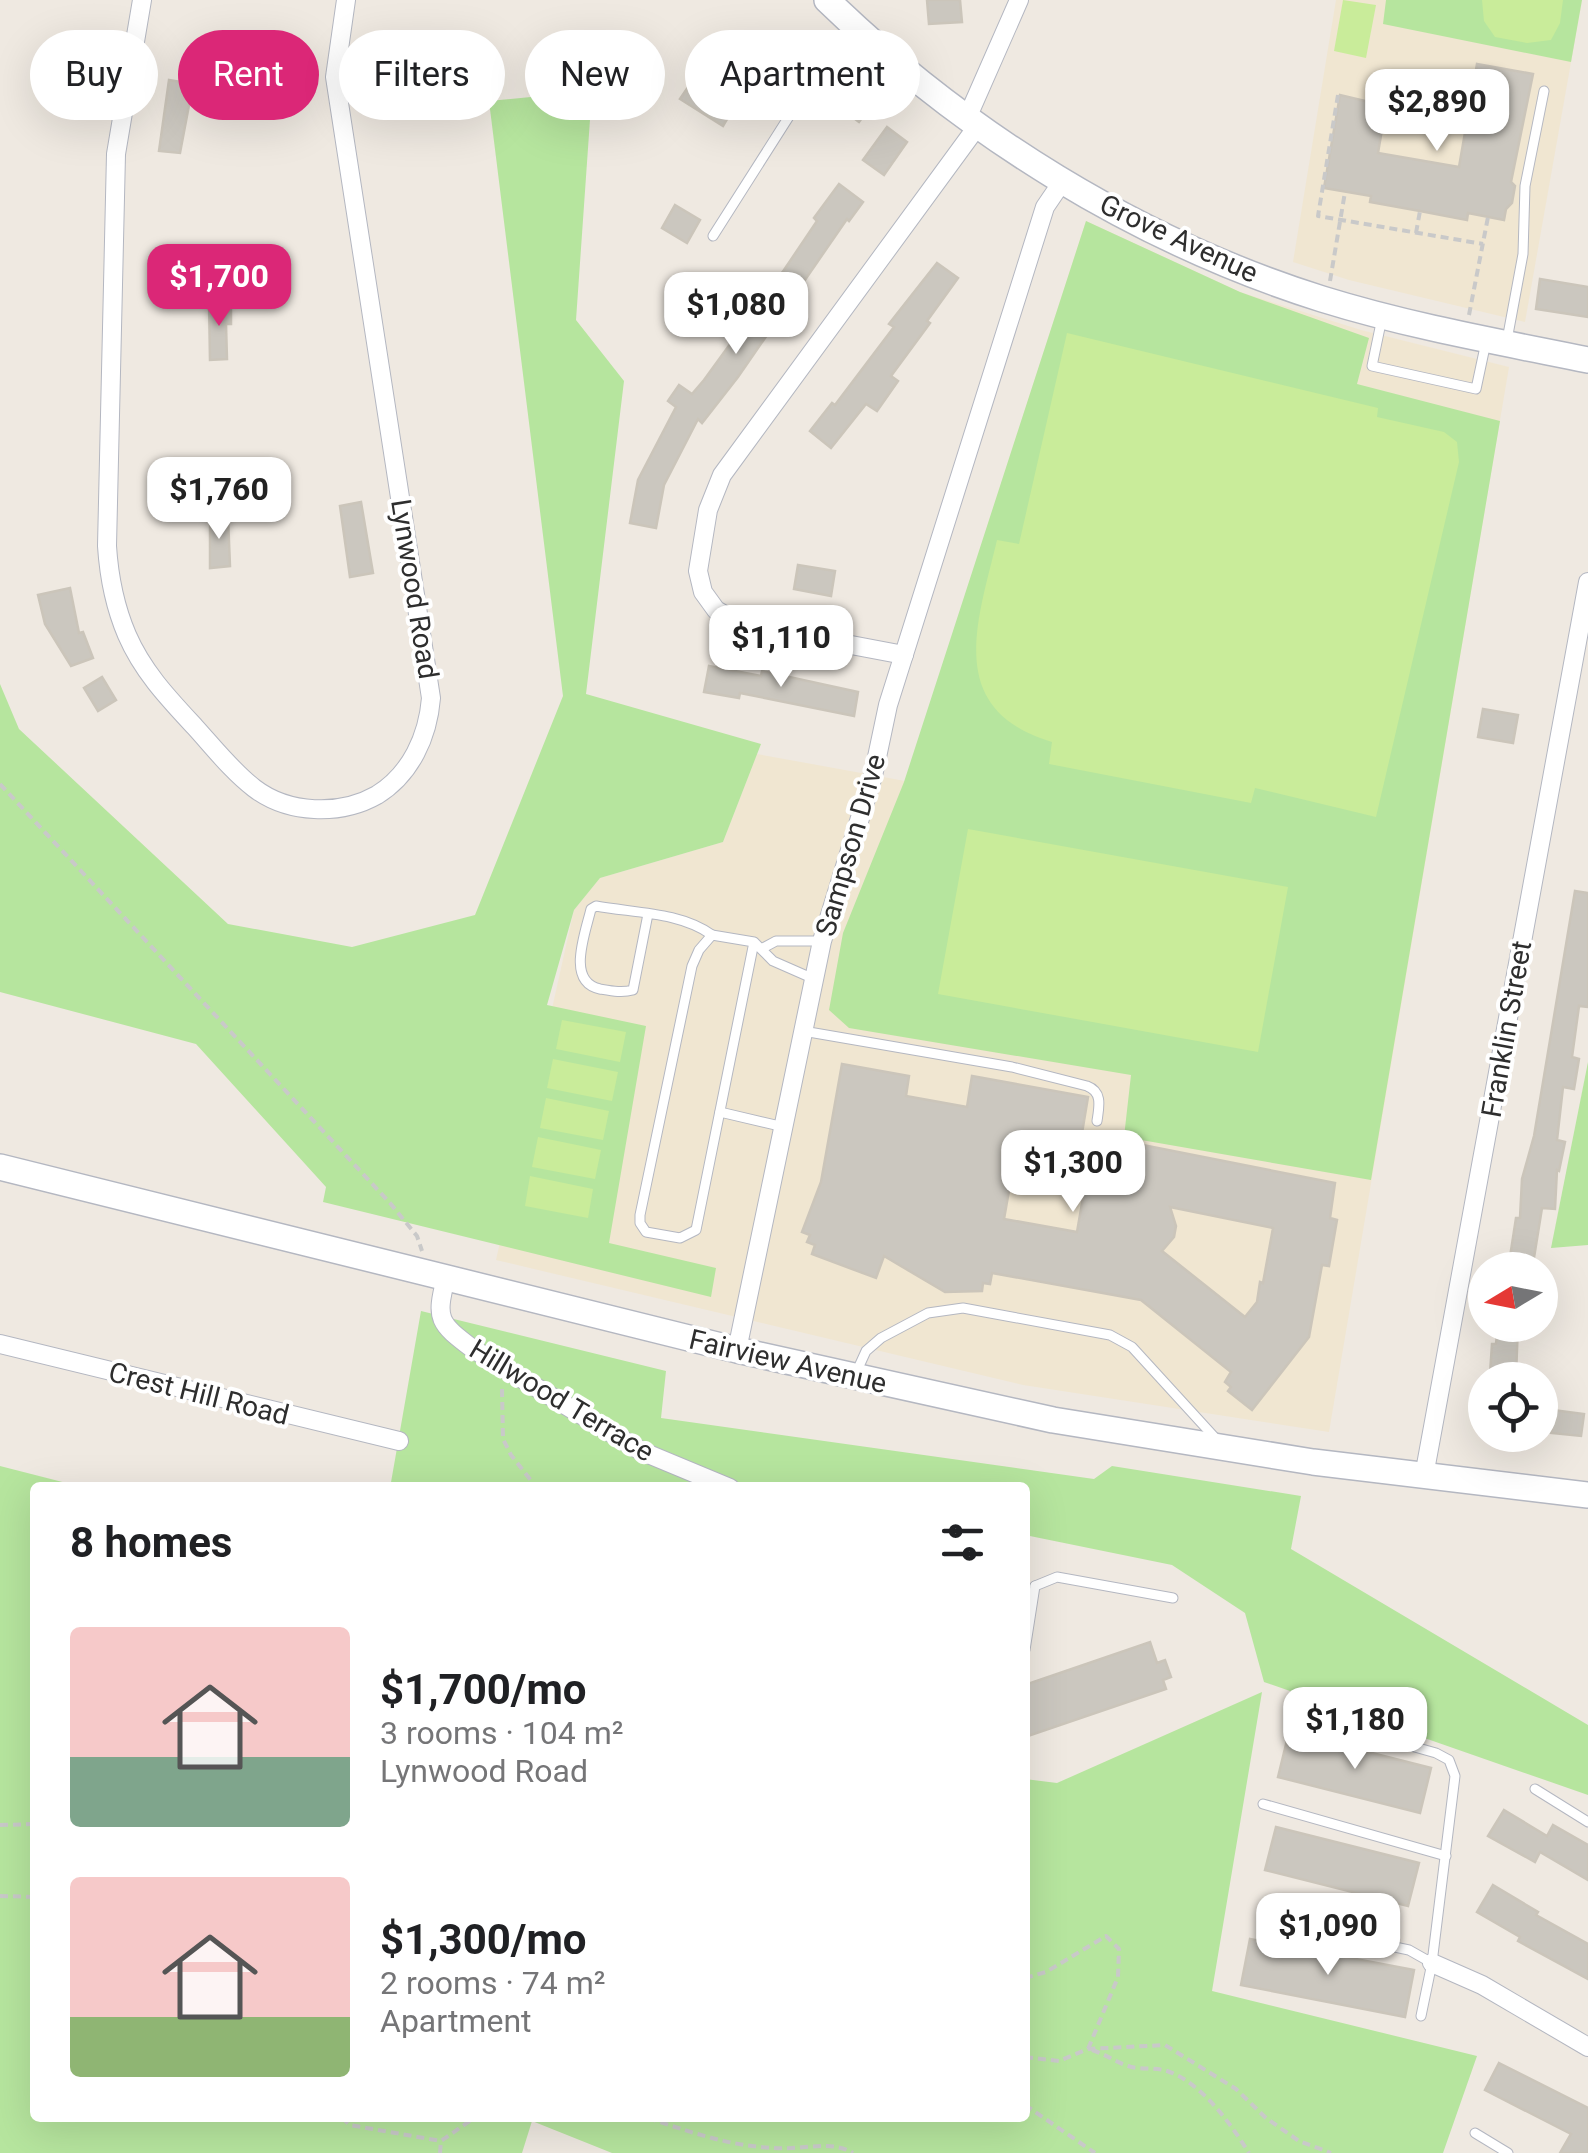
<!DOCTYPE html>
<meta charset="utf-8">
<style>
:root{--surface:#fff;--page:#f6f6f6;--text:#202124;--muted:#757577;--accent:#db2777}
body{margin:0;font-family:Roboto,sans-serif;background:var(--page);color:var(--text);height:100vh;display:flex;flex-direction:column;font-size:38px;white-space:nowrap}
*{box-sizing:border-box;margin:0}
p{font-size:32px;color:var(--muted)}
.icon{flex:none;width:55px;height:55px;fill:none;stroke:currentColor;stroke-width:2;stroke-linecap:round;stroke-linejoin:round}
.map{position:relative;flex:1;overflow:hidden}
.details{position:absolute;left:30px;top:1482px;width:1000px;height:640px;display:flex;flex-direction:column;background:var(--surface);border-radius:10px;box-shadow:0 10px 40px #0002}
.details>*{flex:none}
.banner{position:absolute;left:30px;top:30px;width:1000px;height:90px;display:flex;gap:20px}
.needle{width:65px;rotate:260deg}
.buttons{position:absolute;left:1468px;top:1252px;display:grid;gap:20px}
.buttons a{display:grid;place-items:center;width:90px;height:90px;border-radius:50%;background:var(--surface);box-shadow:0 10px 40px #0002;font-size:50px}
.price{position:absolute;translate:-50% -85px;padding:0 22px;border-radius:20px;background:#fff;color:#222;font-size:32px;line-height:65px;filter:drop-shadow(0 2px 5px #0008)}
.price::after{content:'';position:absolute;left:50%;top:60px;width:30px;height:22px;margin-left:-15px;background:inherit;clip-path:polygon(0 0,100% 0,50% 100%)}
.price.selected{background:var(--accent);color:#fff}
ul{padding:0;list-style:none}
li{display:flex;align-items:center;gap:30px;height:250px;padding:0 40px}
li span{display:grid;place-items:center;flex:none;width:280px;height:200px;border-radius:10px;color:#555}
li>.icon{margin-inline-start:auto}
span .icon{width:120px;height:120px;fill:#fffc;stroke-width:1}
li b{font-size:42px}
h2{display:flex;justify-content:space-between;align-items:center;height:120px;padding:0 40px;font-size:42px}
.chip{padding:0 35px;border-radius:45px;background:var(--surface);box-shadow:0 10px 40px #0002;font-size:35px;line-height:90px}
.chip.selected{background:var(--accent);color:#fff}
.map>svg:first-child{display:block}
.education{fill:#f0e6d1}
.green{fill:#b6e59e}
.pitch{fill:#c9ec9a}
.building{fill:#cbc7bf;stroke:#cbc5ba;stroke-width:2.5;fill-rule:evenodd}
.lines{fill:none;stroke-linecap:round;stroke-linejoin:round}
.lane-casing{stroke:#b4b7c1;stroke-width:11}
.street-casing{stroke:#b4b7c1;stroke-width:20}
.secondary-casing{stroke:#b4b7c1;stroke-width:28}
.path{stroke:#c9c9c9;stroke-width:4;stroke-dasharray:8 5;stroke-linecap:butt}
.lane{stroke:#fff;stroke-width:9}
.street{stroke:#fff;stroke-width:18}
.secondary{stroke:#fff;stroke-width:25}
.labels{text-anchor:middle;stroke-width:8;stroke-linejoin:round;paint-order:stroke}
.street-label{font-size:28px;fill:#2e2e2e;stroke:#fff}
</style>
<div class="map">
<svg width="1588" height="2153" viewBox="0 0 1588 2153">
<rect width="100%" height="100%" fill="#efe9e1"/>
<g class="education">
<polygon points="1336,0 1582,0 1525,322 1349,280 1293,262"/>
<polygon points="1086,221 1240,292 1361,330 1509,367 1329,1432 1023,1385 496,1260 574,910 600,878 723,842 757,754 905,781"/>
</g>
<g class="green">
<polygon points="1386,0 1582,0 1571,62 1383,24"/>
<polygon points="592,91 576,320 624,381 586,694 761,744 723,842 600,878 574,910 547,1005 646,1026 609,1243 716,1268 711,1297 323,1202 326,1187 196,1044 0,992 0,684 19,729 228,924 352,947 475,915 563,696 489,101"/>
<polygon points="1086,221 1240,292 1369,338 1357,384 1500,421 1371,1180 1124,1137 1131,1075 849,1028 829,1010 843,933 904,782"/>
<polygon points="1588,1062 1588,1245 1551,1248"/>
<polygon points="421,1311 666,1371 661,1418 1094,1479 1112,1466 1301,1496 1291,1549 1588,1725 1588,1795 1264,1682 1245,1613 1172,1565 1025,1535 1025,1488 787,1488 774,1485 773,1488 390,1488"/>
<polygon points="0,1466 82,1487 35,1488 35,2118 1025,2118 1025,1779 1057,1783 1262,1692 1212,1991 1477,2056 1443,2153 612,2153 532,2121 522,2153 0,2153"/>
</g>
<g class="pitch">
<polygon points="1343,0 1376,5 1366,58 1334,51"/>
<polygon points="1482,0 1563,0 1560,23 1551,40 1527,43 1495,37 1484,21"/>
<path d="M1067,333L1378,408L1377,417L1444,432L1457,442L1459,462L1376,817L1255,788L1251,803L1049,764L1052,742C943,709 978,621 997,540L1019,544Z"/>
<polygon points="968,829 1288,887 1258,1052 938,994"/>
<polygon points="562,1020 626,1032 620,1062 556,1049"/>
<polygon points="553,1059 618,1072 612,1101 547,1088"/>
<polygon points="546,1098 609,1111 603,1140 540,1128"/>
<polygon points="538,1137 601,1150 595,1179 532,1167"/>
<polygon points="530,1176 593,1189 588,1218 525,1206"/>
</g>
<g class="building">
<polygon points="927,0 960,0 962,22 929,24"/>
<polygon points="1477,64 1533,74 1511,182 1515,186 1512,203 1506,209 1504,220 1468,213 1467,220 1420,211 1370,202 1371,196 1324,188 1340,95 1386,106 1378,153 1459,167"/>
<polygon points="695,77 736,104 723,126 680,99"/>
<polygon points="840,77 873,103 859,122 825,96"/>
<polygon points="169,80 193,84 180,153 159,151"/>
<polygon points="887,127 907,142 884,175 863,160"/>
<polygon points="839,184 863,202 849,221 847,219 738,377 702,423 698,419 664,485 656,528 630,523 638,480 676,407 668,401 679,385 692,394 704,380 784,270 817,221 814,218"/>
<polygon points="675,205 700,220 687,243 662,228"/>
<polygon points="937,263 958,278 927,321 930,323 891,376 898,381 877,411 866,404 831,448 810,431 832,403 835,405 894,327 889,324"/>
<polygon points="1540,279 1588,287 1588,317 1536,309"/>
<polygon points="231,301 231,324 226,324 227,359 210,360 209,302"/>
<polygon points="361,502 373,573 350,577 340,506"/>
<polygon points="210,516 228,517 230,566 210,568"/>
<polygon points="798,565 835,571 831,596 794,589"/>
<polygon points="70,588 79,633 83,632 93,658 71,666 45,624 38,595"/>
<polygon points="709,666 761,676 762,671 858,692 854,716 740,693 739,698 704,692"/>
<polygon points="102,677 116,700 98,711 84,688"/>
<polygon points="1483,709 1518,715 1513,743 1478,737"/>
<polygon points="1575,891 1588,893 1588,1007 1579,1006 1572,1057 1579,1059 1574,1089 1563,1087 1557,1140 1565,1142 1559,1171 1557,1170 1555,1209 1542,1208 1532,1270 1508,1270 1516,1218 1520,1218 1522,1179 1534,1136"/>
<path d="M842,1064L909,1076L906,1096L967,1107L972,1076L1088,1097L1082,1133L1335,1183L1330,1218L1337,1220L1329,1266L1322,1265L1309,1337L1252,1410L1228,1391L1231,1387L1225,1382L1231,1372L1141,1300L992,1273L990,1284L983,1283L982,1291L945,1292L884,1256L876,1278L812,1254L815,1245L807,1242L810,1235L802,1232L821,1182ZM1011,1179L1084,1192L1077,1232L1004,1219ZM1170,1207L1273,1228L1263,1283L1260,1282L1257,1302L1245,1317L1162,1251L1174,1237L1176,1226Z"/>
<polygon points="1498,1325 1518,1325 1516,1375 1490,1374 1492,1344 1496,1344"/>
<polygon points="1553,1410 1584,1414 1581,1436 1551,1433"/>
<polygon points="1150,1642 1157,1663 1165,1660 1171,1677 1163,1680 1166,1689 1025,1737 1025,1685"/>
<polygon points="1289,1732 1431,1768 1420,1813 1278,1777"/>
<polygon points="1504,1810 1547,1836 1553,1825 1588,1845 1588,1880 1540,1852 1535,1862 1488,1836"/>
<polygon points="1276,1827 1419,1863 1408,1906 1265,1870"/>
<polygon points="1493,1885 1538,1912 1536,1915 1588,1944 1588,1979 1518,1941 1520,1937 1477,1912"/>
<polygon points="1250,1939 1414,1970 1405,2017 1241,1985"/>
<polygon points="1499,2063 1588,2108 1588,2153 1560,2153 1571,2134 1485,2090"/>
</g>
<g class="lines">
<defs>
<g id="lane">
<polyline points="713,236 830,52 852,28"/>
<polyline points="1382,318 1372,366 1476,389 1486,342"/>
<polyline points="1507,340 1523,254 1525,186 1544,91"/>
<path d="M648,914L633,990C622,993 612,991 600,989C566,982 585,934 591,909L596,906C634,913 680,912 712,935"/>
<polyline points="754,942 696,1230 680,1238 646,1232 640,1223 640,1215 692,966 699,950 712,935 754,942 773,961 814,979"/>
<polyline points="763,948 776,941 822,941"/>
<path d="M803,1031L1012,1067L1087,1086C1103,1092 1099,1107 1097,1121"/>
<polyline points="720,1112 784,1127"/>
<polyline points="856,1373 866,1351 881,1338 928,1313 963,1308 1110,1335 1132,1347 1217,1440"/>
<polyline points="1035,1586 1057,1577 1173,1598"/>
<polyline points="1025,1650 1035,1586"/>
<polyline points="1308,1717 1436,1753 1449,1760 1455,1776 1432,1963 1421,2016"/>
<polyline points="1535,1789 1588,1822"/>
<polyline points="1263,1804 1446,1856"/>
<polyline points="1272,1921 1409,1950 1432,1963"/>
<polyline points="1475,2133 1508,2153"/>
</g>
<g id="street">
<path d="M142,0L116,154L107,546C109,577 115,607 127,635C143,672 169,699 195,727C214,748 232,771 254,788C288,814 340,816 377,795C411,774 428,736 431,698L335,77L346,0"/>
<polyline points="968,116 1019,0"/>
<polyline points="904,655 740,624 716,610 703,592 698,571 708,510 722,475 979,124"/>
<path d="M446,1278C435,1320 439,1323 473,1349L641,1451L730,1488"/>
<polyline points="0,1344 399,1441"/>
<polyline points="737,1350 822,941 873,776 888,705 1045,207 1062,182"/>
<polyline points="1424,1476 1588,582"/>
<polyline points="1432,1963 1482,1985 1588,2047"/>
</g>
<g id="secondary">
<path d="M827,0C965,134 1138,241 1322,299C1409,326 1499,342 1588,360"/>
<polyline points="0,1167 737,1350 1053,1420 1313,1462 1588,1495"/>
</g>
</defs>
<use href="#lane" class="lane-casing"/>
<use href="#street" class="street-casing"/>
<use href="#secondary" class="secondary-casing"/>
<g class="path">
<polyline points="1338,95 1318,216 1483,244"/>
<polyline points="1416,233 1420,211"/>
<polyline points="1330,281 1345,192"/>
<polyline points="1469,315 1488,217"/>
<polyline points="0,784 390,1203 417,1236 422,1251"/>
<polyline points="502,1389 503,1439 511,1455 537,1488"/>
<polyline points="0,1825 35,1824"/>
<polyline points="0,1896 35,1897"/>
<polyline points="1025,1978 1046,1972 1106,1936 1119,1949 1118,1977 1088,2049"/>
<path d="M1092,2050C1105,2054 1116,2062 1128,2066C1140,2070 1155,2067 1167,2071C1201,2082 1231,2124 1249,2153"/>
<polyline points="1025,2057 1059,2061 1088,2049 1165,2045 1236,2089 1266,2118 1299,2141 1331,2153"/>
<polyline points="1025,2105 1095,2153"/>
<polyline points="342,2118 350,2125 441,2141"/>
<path d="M648,2118C696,2134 741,2150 792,2148C813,2147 835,2142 853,2153"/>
<polyline points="440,2153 441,2141 474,2118"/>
</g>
<use href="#lane" class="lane"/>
<use href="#street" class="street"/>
<use href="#secondary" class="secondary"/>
</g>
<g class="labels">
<g class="street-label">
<text transform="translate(1179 238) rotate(25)" y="10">Grove Avenue</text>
<text transform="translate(415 589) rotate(81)" y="10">Lynwood Road</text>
<text transform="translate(850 845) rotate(-74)" y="10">Sampson Drive</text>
<text transform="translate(1506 1029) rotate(-80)" y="10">Franklin Street</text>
<text transform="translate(788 1361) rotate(13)" y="10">Fairview Avenue</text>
<text transform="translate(199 1393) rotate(14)" y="10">Crest Hill Road</text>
<text transform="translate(562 1400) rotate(31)" y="10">Hillwood Terrace</text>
</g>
</g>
</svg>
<div class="buttons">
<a><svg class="needle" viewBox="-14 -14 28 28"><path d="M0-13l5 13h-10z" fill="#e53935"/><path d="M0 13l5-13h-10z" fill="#757577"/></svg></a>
<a><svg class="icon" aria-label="locate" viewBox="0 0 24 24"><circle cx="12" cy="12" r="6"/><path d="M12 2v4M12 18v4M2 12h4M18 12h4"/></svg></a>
</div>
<b class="price" style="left:1437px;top:154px">$2,890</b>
<b class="price selected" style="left:219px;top:329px">$1,700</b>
<b class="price" style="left:736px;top:357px">$1,080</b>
<b class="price" style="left:219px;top:542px">$1,760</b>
<b class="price" style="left:781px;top:690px">$1,110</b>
<b class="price" style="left:1073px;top:1215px">$1,300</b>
<b class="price" style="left:1355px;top:1772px">$1,180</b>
<b class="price" style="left:1328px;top:1978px">$1,090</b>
<div class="banner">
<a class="chip">Buy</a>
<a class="chip selected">Rent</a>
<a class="chip">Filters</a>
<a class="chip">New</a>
<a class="chip">Apartment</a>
</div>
<section class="details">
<h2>8 homes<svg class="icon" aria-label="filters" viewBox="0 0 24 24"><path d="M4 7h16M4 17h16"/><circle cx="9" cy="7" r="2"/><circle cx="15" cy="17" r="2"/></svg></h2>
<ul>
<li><span style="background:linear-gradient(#f6c9c9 65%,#7fa58c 0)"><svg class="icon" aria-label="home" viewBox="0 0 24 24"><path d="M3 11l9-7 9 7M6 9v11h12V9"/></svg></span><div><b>$1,700/mo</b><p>3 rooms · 104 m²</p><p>Lynwood Road</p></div></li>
<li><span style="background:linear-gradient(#f6c9c9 70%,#8fb573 0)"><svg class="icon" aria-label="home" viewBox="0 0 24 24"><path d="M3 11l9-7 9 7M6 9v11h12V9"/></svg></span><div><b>$1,300/mo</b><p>2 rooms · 74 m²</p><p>Apartment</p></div></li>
</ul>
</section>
</div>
